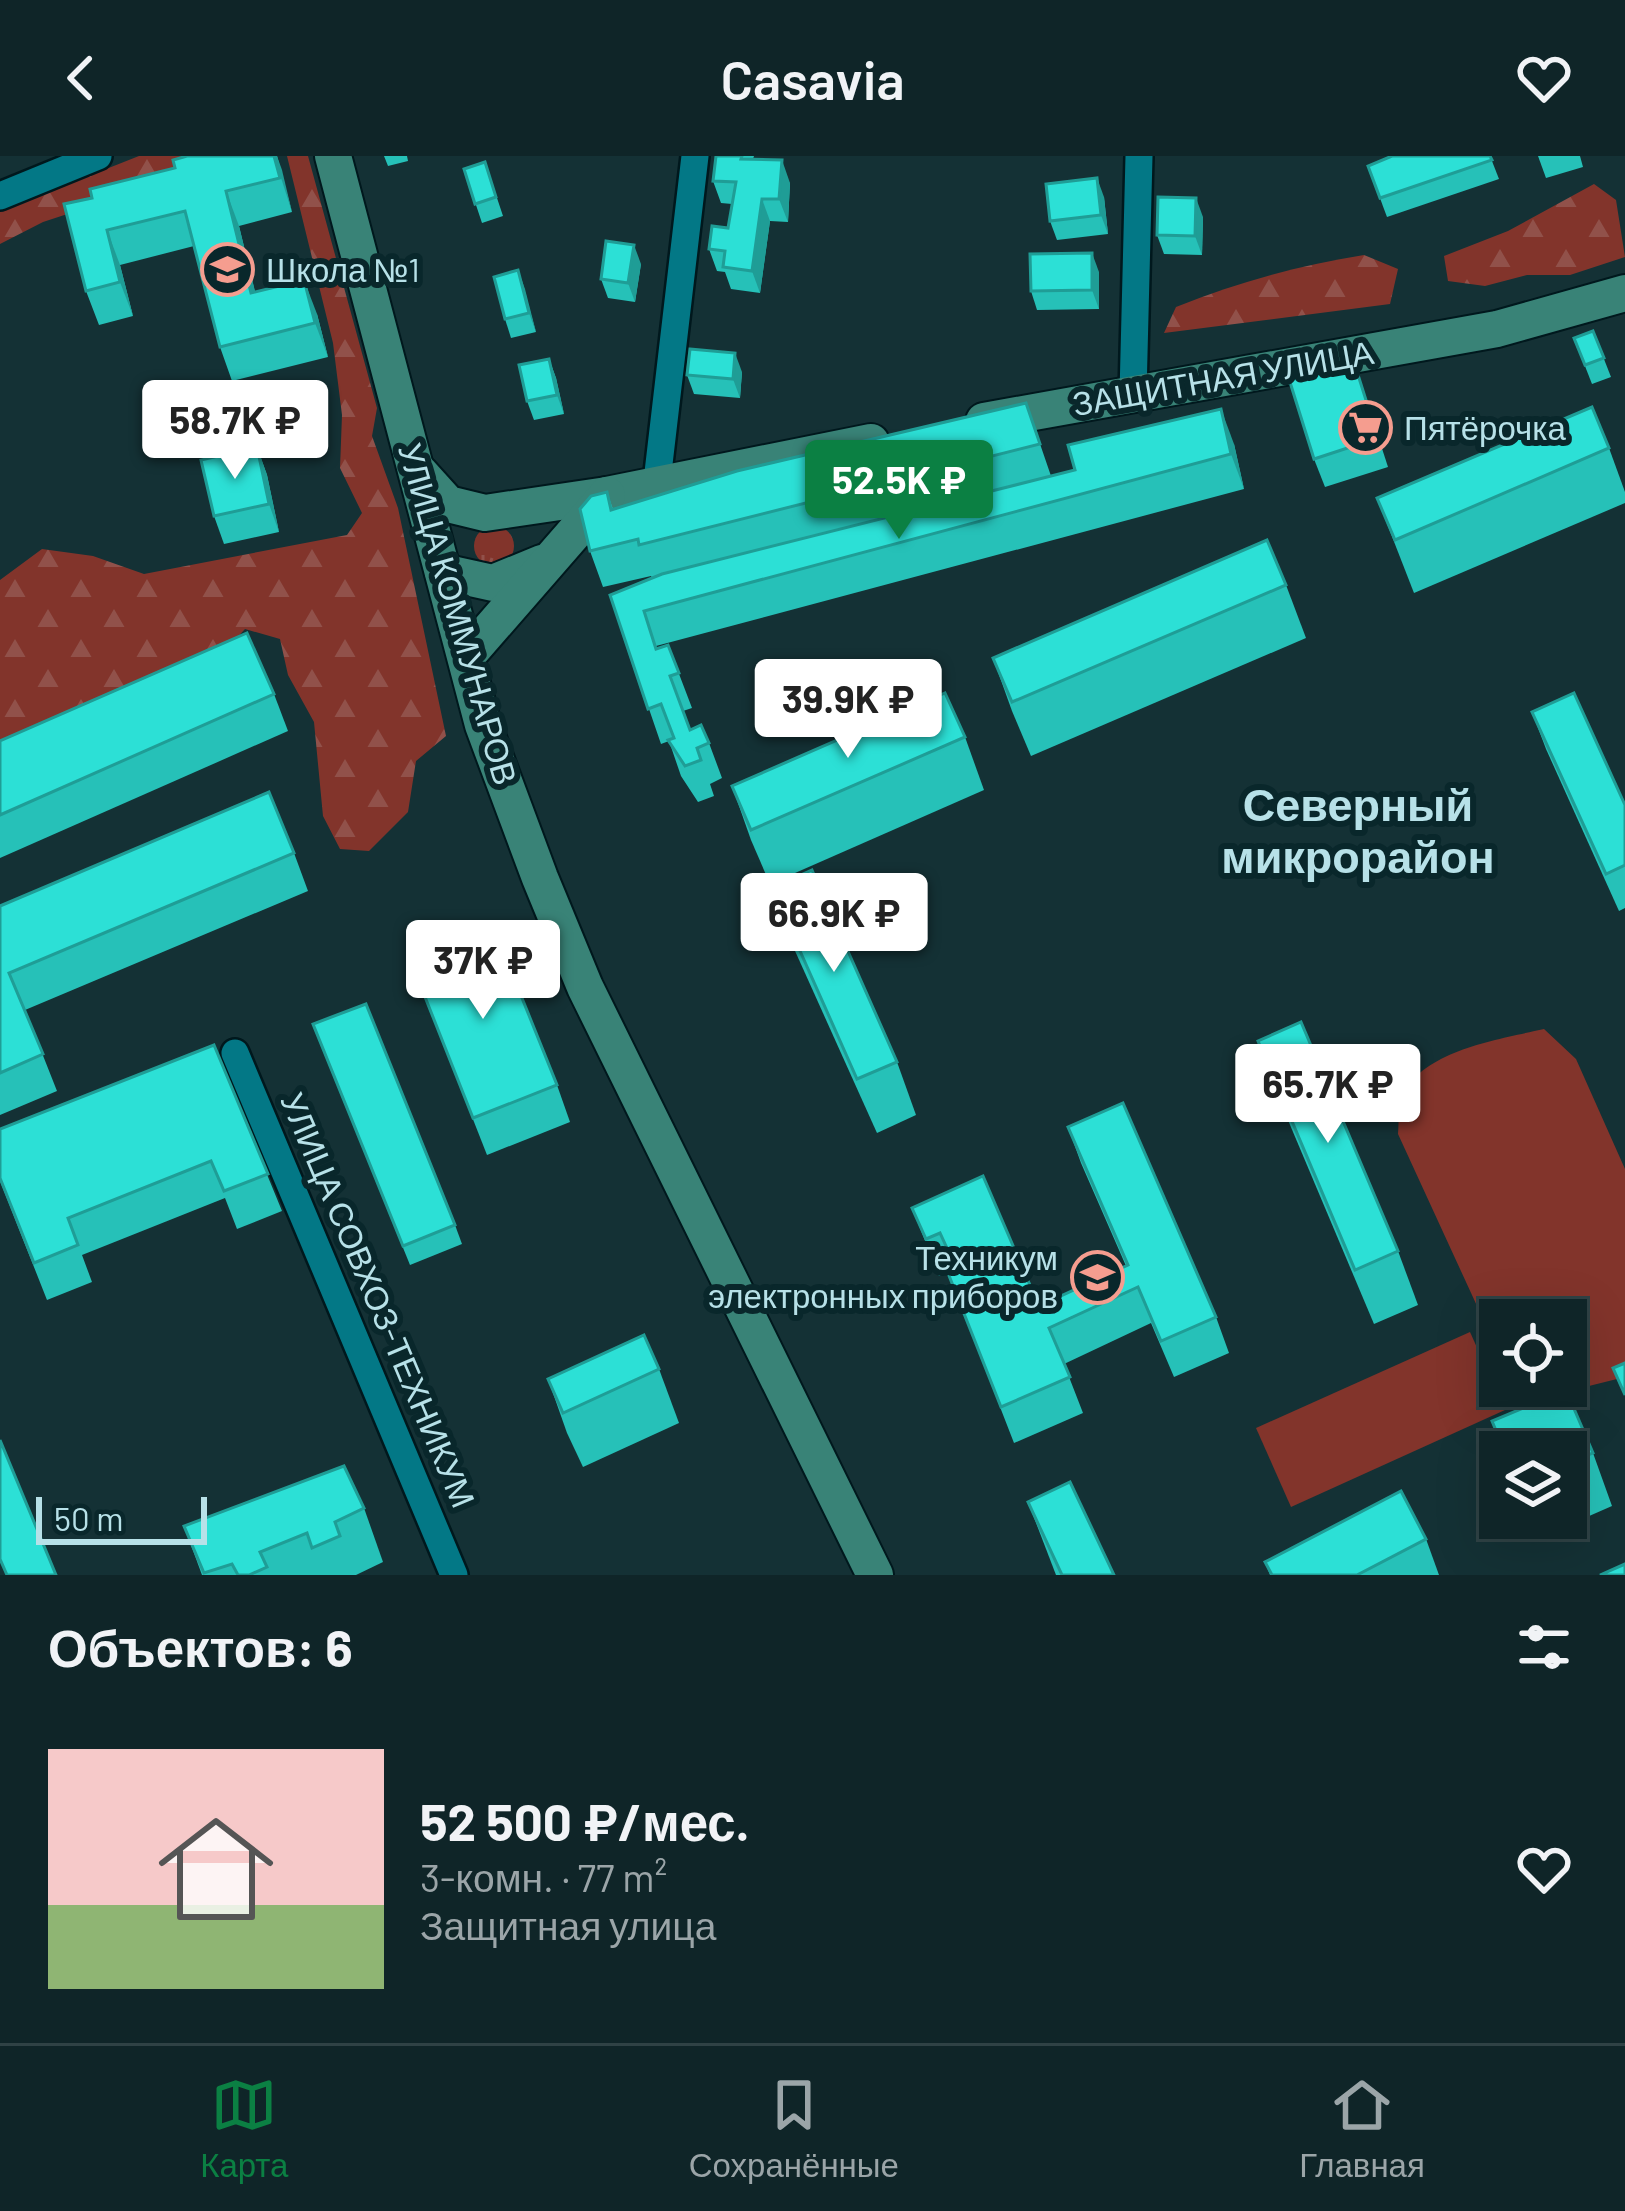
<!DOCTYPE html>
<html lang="ru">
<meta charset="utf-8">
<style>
:root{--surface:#0f2528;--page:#182d30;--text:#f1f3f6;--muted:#9ba5a8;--line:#2f4245;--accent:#0b8043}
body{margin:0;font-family:Barlow,sans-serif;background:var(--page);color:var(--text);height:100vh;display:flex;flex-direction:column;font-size:45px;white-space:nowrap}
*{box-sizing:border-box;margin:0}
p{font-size:39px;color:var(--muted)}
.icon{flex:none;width:66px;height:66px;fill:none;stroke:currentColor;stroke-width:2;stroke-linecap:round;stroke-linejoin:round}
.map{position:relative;height:1419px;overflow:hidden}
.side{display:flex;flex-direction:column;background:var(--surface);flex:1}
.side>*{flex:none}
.buttons{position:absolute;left:1479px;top:1143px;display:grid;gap:24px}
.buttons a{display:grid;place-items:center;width:108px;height:108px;border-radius:0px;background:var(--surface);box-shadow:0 12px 48px #0002,0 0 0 3px var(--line);font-size:60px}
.scale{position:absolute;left:36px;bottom:30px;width:171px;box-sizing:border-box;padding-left:12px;border:6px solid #b7e1e8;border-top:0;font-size:33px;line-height:42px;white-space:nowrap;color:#b7e1e8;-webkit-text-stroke:9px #09272b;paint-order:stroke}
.price{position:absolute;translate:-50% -102px;padding:0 27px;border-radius:12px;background:#fff;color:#222;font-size:39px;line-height:78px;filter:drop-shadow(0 3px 6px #0008)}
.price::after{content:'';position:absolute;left:50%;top:72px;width:36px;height:27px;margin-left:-18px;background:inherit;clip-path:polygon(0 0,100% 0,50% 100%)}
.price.current{background:var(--accent);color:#fff}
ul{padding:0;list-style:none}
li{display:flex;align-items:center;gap:36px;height:300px;padding:0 48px}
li+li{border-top:3px solid var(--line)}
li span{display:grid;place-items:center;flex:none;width:336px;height:240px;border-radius:0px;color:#555}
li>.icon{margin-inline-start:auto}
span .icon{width:144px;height:144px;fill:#fffc;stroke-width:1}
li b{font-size:51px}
h2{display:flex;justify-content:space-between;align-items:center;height:144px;padding:0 48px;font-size:51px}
header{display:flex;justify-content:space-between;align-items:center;height:156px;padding:0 48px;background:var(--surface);font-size:54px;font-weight:600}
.tab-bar{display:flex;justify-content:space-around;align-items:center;height:168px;border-top:3px solid var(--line);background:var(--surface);font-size:33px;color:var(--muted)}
.tab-bar a{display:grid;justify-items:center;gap:6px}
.tab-bar .current{color:var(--accent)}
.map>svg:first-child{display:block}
.grass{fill:url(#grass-tufts)}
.forest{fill:url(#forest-firs)}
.park{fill:#82342b}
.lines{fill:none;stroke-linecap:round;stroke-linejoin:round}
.street-casing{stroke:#00181d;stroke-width:32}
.secondary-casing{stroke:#00181d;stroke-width:40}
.street{stroke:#037886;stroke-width:27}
.secondary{stroke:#398377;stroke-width:36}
.wall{fill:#26c1b8}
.shaded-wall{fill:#1f9d96}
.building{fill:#2ce0d6;stroke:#1f9d96;stroke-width:3}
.labels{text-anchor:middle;stroke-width:12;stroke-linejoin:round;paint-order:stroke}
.poi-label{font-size:33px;fill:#b7e1e8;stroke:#09272b;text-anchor:start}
.street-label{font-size:33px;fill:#b7e1e8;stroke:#09272b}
.district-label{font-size:45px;font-weight:bold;fill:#b7e1e8;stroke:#09272b}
</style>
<header><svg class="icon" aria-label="back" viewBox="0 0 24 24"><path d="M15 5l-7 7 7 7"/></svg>Casavia<svg class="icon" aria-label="heart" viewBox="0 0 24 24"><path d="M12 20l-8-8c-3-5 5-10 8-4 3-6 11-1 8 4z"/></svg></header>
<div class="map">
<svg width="1625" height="1419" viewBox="0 0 1625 1419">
<defs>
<pattern id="grass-tufts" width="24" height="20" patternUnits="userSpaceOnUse" patternTransform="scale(3)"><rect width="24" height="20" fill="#82342b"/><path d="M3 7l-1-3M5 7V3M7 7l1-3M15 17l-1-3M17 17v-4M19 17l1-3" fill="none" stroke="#91514a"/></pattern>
<pattern id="forest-firs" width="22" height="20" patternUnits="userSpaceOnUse" patternTransform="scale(3)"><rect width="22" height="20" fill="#82342b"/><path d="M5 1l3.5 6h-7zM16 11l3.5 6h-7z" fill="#91514a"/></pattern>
</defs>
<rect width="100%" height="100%" fill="#143135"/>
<circle class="grass" cx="494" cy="390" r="20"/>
<g class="forest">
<polygon points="139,0 244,0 43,66 0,88 0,55"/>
<polygon points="287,0 308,0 377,252 372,280 398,352 446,580 416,605 408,656 369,695 340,693 323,660 314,566 288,519 280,483 245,473 209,512 0,603 0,424 42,393 93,400 144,418 347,379 362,357 340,312 342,259 333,187"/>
<polygon points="1594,28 1616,44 1625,101 1570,119 1527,119 1485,130 1448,125 1444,100 1508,75"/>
<path d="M1364,99L1398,113L1390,148L1164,177L1176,151C1238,126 1297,110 1364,99Z"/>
</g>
<g class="park">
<path d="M1544,873L1576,903L1625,1013V1221L1549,1240L1527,1230H1566V1164H1500V1200L1398,978C1399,967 1398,950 1402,940C1423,894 1500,883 1544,873Z"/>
<polygon points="1470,1176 1505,1254 1291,1351 1256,1272"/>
</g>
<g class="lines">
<defs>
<g id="street">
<polyline points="0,40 98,0"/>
<polyline points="1133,238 1139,0"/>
<polyline points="657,325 695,0"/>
<polyline points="235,897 454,1419"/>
</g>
<g id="secondary">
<polyline points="333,0 483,569 540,722 585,831 875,1419"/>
<polyline points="984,265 1497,173 1625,137"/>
<polyline points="420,317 448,348 485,357 607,339 871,286"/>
<polyline points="443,416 493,427 542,407"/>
<polyline points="466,501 607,339"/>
</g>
</defs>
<use href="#street" class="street-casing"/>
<use href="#secondary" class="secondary-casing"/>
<use href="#street" class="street"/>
<use href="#secondary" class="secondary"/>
</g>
<g class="wall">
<polygon points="187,0 277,0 292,56 239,70 255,136 317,158 328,201 232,225 220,191 194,90 120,109 133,160 99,169 86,135 92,42 175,12"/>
<polygon points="384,0 407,0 408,5 388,10"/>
<polygon points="716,0 754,0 753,3 790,27 788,66 770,65 760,137 731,133 725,116 717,115 709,93 728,72 732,48 721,47 713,25"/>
<polygon points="1490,0 1499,23 1387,61 1368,10"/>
<polygon points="1538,0 1580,0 1583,11 1546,22"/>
<polygon points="485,6 503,60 482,67 464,13"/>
<polygon points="1104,41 1108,78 1057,84 1050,65"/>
<polygon points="1203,61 1202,99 1164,98 1157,79"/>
<polygon points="641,108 635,146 608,142 601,123"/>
<polygon points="518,114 536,176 511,182 505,163"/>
<polygon points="1099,116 1099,153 1037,154 1031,135"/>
<polygon points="1593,175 1611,221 1592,228 1574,182"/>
<polygon points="549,203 556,222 564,258 534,264 527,245"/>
<polygon points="1353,203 1388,311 1325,331 1314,303"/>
<polygon points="742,216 740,242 694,238 687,219"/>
<polygon points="1026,247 1051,320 1234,288 1244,333 656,490 657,493 668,489 692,552 683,555 690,574 709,587 722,622 710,628 714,640 698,646 681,620 669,585 661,588 610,439 652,422 651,420 603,431 590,395 607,336 613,353"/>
<polygon points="257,291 267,319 279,376 224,388 214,360"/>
<polygon points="1609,292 1625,336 1625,347 1414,437 1377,342"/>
<polygon points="1286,429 1306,482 1031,600 1012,555 993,502"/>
<polygon points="274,538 288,575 0,702 0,585"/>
<polygon points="1532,556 1625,649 1625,752 1619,755 1546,593"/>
<polygon points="965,581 984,634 770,728 751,684 732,630"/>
<polygon points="294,697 308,735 25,854 57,935 0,959 0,750"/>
<polygon points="772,732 897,906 916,959 877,977 791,786"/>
<polygon points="410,803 557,929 570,966 487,999"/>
<polygon points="1258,885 1398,1095 1418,1149 1374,1168 1277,938"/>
<polygon points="320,887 455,1069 462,1088 410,1109"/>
<polygon points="214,889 282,1055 237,1073 225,1042 82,1099 92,1126 47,1144 0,1025 0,973"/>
<polygon points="1068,971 1216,1161 1229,1197 1174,1221 1151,1167 1064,1208 1083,1257 1014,1287 948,1117 953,1113 939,1120 912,1052 1039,1150 1126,1110 1081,1007"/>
<polygon points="659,1213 679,1267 583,1311 567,1277 548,1223"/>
<polygon points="1492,1265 1593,1297 1612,1350 1539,1382 1530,1362 1566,1362 1566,1296 1503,1296"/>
<polygon points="1028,1346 1114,1419 1056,1419"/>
<polygon points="364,1352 383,1406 356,1419 202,1419 184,1370"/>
<polygon points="1426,1383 1439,1419 1270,1419 1265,1406"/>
</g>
<g class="shaded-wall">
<polygon points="274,0 277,0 282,14 292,56"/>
<polygon points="782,4 790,27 788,66 779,43"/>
<polygon points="1097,22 1104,41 1108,78 1101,59"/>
<polygon points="226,35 239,70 264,172 251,137"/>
<polygon points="1196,42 1203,61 1202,99 1195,80"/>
<polygon points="762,43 770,65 760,137 752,115"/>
<polygon points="107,74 120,109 133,160 120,126"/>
<polygon points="634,89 641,108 635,146 628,127"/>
<polygon points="1092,97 1099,116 1099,153 1092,134"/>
<polygon points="518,114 525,133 536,176 529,157"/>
<polygon points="304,124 317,158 328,201 315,167"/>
<polygon points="735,197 742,216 740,242 733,223"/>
<polygon points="549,203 556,222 564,258 557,239"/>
<polygon points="1221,253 1234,288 1244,333 1231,298"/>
<polygon points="257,291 267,319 279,376 269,348"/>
</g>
<g class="building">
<polygon points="187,0 274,0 280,22 226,35 251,137 304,124 315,167 220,191 185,55 107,74 120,126 86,135 64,48 92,42 90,33 175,12 173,4"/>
<polygon points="716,0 742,0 741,3 782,4 779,43 762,43 752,115 723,111 725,95 709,93 712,70 728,72 736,26 713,25"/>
<polygon points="1392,0 1490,0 1492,4 1380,42 1368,10"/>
<polygon points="485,6 496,41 475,48 464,13"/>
<polygon points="1097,22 1101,59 1050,65 1046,28"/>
<polygon points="1158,41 1196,42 1195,80 1157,79"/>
<polygon points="606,85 634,89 628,127 601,123"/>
<polygon points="1092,97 1092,134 1031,135 1030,98"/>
<polygon points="518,114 529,157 505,163 494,121"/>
<polygon points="1593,175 1604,202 1585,209 1574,182"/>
<polygon points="690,193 735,197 733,223 687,219"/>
<polygon points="549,203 557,239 527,245 519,209"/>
<polygon points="1353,203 1378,282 1314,303 1289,223"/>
<polygon points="1026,247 1040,288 639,389 638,383 590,395 580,353 591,340 607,336 611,354 737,315"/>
<polygon points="1592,251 1609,292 1395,384 1377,342"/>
<polygon points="1221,253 1231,298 644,455 656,493 668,489 679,517 670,520 690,574 701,569 709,587 697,592 701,604 685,610 668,584 674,582 661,548 648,553 610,439 662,418 1075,314 1068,289"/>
<polygon points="257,291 269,348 214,360 201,304"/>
<polygon points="1267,384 1286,429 1012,546 993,502"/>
<polygon points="247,477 274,538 0,659 0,585"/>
<polygon points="945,537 965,581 751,674 732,630"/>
<polygon points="1574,537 1625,649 1625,709 1606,718 1532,556"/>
<polygon points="269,636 294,697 9,817 43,898 0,917 0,750"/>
<polygon points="812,714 897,906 857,923 772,732"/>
<polygon points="493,770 557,929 473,962 410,803"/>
<polygon points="366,848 455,1069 403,1090 313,868"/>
<polygon points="1301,866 1398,1095 1355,1114 1258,885"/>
<polygon points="214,889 268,1018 224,1035 211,1005 68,1062 78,1089 34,1107 0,1022 0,973"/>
<polygon points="1123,947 1216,1161 1161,1185 1138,1131 1049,1172 1070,1221 1001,1251 948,1117 956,1112 940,1077 926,1083 912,1052 983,1020 1039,1150 1128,1109 1068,971"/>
<polygon points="644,1179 659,1213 563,1257 548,1223"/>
<polygon points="1625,1207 1625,1239 1613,1212"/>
<polygon points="1566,1234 1593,1297 1566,1308 1566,1296 1505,1296 1492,1265"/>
<polygon points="0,1284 56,1419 7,1419 0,1403"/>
<polygon points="344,1310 364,1352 335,1366 340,1380 312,1392 307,1377 260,1396 267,1411 249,1419 238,1419 232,1408 204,1417 184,1370"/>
<polygon points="1070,1326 1114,1419 1062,1419 1028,1346"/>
<polygon points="1401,1335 1426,1383 1357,1419 1272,1419 1265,1406"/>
<polygon points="1625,1408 1625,1419 1600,1419"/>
</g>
<defs>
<symbol id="school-ring" viewBox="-11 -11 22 22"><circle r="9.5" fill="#09272b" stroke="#f59d8f" stroke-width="1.5"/><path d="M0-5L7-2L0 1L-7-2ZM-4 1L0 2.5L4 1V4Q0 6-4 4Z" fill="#f59d8f"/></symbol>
<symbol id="supermarket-ring" viewBox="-11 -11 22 22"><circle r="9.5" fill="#09272b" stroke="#f59d8f" stroke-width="1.5"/><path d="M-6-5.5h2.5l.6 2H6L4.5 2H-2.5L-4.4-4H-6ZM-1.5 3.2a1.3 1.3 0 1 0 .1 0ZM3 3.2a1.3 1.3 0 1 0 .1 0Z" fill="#f59d8f"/></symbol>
<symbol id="university-ring" viewBox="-11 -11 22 22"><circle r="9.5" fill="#09272b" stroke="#f59d8f" stroke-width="1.5"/><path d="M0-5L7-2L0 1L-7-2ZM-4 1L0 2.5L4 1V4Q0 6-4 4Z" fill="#f59d8f"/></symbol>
</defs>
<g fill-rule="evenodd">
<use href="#school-ring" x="198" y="84" width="59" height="59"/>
<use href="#supermarket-ring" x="1336" y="242" width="59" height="59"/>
<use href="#university-ring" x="1068" y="1092" width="59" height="59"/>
</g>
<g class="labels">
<g class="poi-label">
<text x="266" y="126">Школа №1</text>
<text x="1404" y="284">Пятёрочка</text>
<text x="1058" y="1114" text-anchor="end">Техникум<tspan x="1058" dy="38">электронных приборов</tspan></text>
</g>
<g class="street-label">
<text transform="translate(1223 222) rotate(-10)" y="12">ЗАЩИТНАЯ УЛИЦА</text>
<text transform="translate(458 458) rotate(74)" y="12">УЛИЦА КОММУНАРОВ</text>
<text transform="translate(378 1144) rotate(67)" y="12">УЛИЦА СОВХОЗ-ТЕХНИКУМ</text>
</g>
<g class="district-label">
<text x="1358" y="665">Северный<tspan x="1358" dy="52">микрорайон</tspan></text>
</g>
</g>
</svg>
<div class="buttons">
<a><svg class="icon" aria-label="locate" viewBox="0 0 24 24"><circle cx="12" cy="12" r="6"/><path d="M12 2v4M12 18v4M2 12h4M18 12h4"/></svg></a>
<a><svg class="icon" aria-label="layers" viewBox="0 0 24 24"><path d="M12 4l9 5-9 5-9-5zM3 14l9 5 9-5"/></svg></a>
</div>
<div class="scale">50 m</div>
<b class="price" style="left:235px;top:326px">58.7K ₽</b>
<b class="price current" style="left:899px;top:386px">52.5K ₽</b>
<b class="price" style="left:848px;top:605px">39.9K ₽</b>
<b class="price" style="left:834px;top:819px">66.9K ₽</b>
<b class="price" style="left:483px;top:866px">37K ₽</b>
<b class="price" style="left:1328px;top:990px">65.7K ₽</b>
</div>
<section class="side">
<h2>Объектов: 6<svg class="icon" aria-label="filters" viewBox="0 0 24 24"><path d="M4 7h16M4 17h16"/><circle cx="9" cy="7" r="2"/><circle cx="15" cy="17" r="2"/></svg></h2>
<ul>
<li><span style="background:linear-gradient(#f6c9c9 65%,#8fb573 0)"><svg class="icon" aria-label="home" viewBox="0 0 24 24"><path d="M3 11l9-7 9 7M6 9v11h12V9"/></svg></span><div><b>52 500 ₽/мес.</b><p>3-комн. · 77 m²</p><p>Защитная улица</p></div><svg class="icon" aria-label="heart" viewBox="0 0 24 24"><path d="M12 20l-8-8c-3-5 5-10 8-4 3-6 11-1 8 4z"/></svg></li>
</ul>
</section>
<nav class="tab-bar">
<a class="current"><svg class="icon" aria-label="map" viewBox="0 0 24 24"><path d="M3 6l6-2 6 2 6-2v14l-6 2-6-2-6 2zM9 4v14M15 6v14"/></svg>Карта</a>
<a><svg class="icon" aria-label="saved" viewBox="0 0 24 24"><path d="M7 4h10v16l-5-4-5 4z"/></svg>Сохранённые</a>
<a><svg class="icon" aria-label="home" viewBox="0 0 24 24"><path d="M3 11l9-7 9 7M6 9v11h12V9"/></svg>Главная</a>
</nav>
